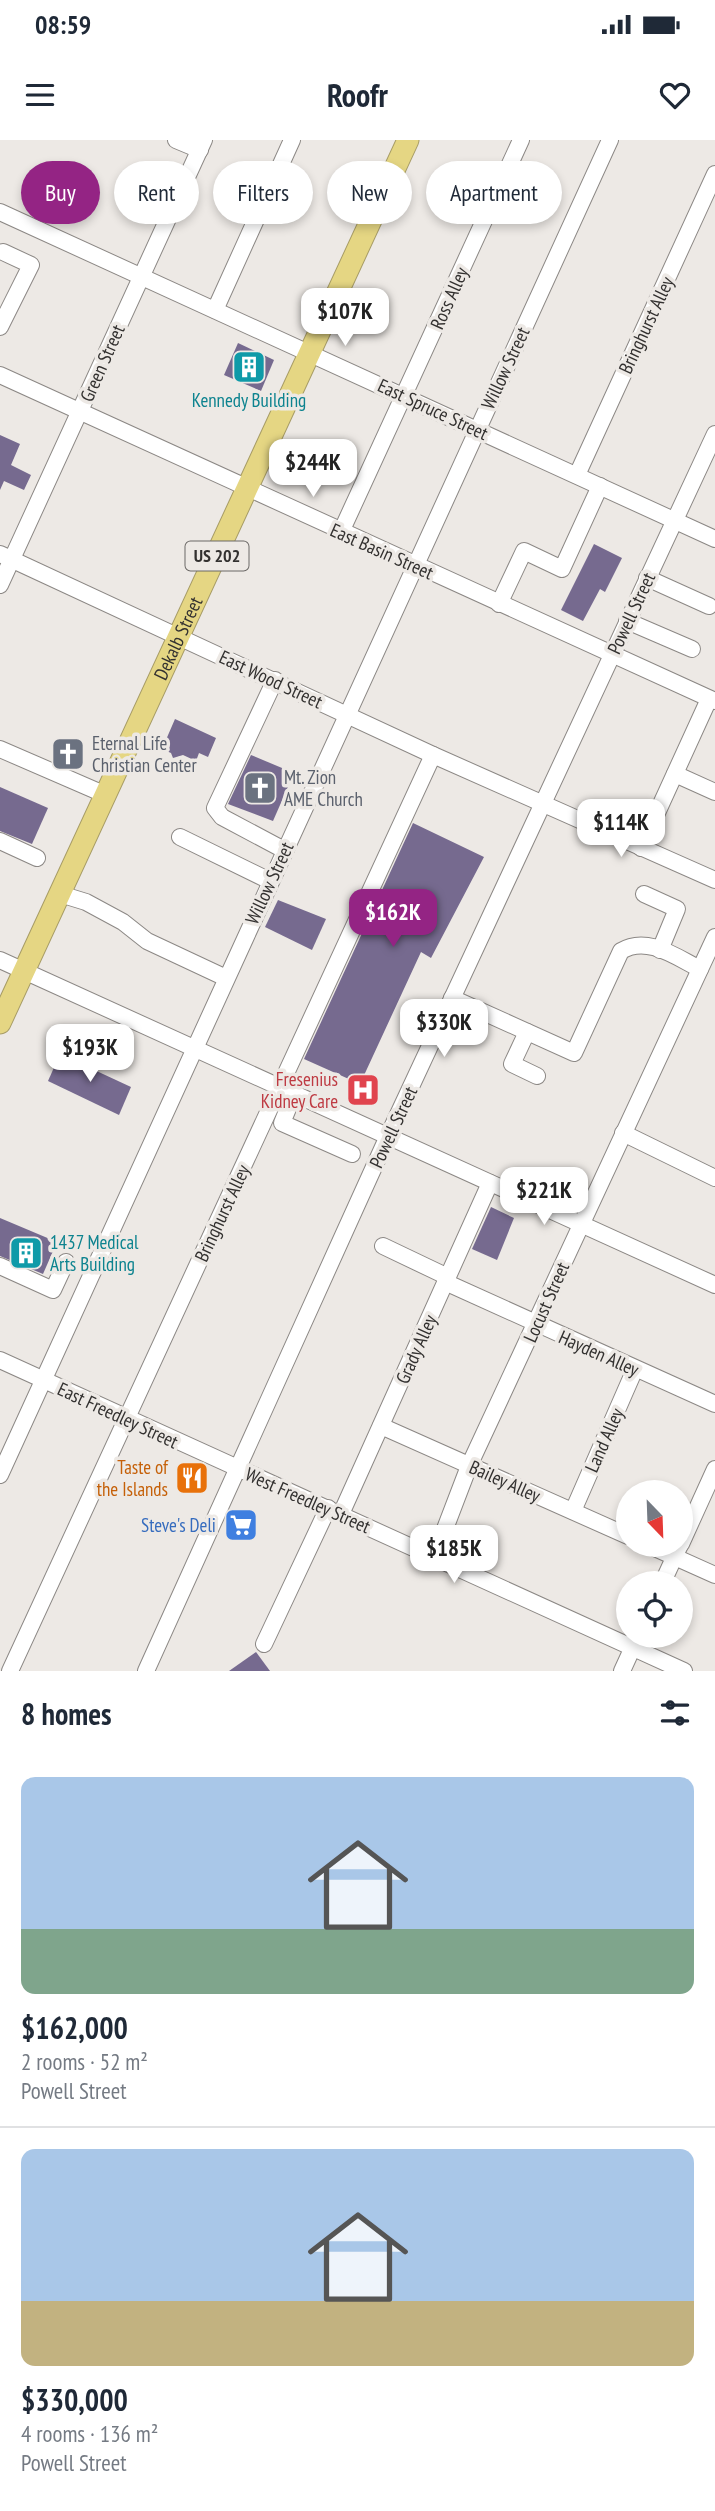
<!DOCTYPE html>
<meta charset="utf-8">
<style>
:root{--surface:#fff;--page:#f6f6f7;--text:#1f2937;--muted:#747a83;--line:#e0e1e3;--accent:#942484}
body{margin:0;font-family:"PT Sans Narrow",sans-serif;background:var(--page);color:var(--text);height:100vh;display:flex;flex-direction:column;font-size:26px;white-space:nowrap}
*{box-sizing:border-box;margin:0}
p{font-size:23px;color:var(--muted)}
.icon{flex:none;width:38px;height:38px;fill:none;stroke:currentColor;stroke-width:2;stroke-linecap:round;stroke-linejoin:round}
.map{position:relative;height:1531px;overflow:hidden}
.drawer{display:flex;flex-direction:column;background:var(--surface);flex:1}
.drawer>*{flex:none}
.hud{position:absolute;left:21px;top:21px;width:674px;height:63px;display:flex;gap:14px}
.needle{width:46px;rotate:157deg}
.buttons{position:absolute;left:616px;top:1340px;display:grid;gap:14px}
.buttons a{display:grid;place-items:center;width:77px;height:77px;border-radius:50%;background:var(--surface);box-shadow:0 4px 10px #0003;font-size:35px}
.price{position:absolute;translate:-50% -60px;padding:0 16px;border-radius:14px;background:#fff;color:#222;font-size:23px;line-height:46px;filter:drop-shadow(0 2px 4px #0008)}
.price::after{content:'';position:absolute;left:50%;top:42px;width:21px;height:16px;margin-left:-10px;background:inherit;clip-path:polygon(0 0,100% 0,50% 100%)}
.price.selected{background:var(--accent);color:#fff}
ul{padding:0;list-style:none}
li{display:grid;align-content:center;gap:14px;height:371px;padding:0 21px}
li+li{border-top:2px solid var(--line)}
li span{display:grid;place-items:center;height:217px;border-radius:14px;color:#555}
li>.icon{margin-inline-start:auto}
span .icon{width:126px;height:126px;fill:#fffc;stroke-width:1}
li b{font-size:30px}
h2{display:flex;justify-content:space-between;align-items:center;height:84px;padding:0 21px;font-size:30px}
.pill{padding:0 24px;border-radius:32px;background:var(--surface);box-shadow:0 4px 10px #0003;font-size:24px;line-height:63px}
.pill.selected{background:var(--accent);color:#fff}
.status{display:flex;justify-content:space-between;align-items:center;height:49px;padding:0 35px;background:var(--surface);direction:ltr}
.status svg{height:19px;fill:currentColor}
header{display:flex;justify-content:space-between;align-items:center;height:91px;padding:0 21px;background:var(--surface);font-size:32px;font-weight:700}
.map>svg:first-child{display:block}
.building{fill:#766a8f}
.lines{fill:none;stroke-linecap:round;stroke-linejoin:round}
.minor-casing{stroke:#8c8885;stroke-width:18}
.highway-casing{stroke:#a79c66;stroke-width:23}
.minor{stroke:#fff;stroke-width:16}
.highway{stroke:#e5d683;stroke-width:21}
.labels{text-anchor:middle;stroke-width:7;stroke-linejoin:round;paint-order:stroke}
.shield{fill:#ede9e5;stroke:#6b6866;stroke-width:2}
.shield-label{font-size:18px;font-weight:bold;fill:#333130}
.street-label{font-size:19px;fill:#333130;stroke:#ede9e5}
.culture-label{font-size:19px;fill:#0d838f;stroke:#ede9e5}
.worship-label{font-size:19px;fill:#5b616d;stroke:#ede9e5;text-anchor:start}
.health-label{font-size:19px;fill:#be3a42;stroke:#ede9e5;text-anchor:end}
.food-label{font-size:19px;fill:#c56008;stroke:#ede9e5;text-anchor:end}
.shop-label{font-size:19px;fill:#366cbe;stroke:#ede9e5;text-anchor:end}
</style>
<div class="status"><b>08:59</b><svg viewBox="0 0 49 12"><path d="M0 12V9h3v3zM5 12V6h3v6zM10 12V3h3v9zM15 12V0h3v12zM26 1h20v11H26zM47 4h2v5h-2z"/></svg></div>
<header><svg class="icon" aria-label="menu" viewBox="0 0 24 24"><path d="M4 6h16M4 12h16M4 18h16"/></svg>Roofr<svg class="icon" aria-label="heart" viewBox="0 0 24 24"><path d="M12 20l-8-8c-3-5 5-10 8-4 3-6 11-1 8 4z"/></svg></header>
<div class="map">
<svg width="715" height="1531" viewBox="0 0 715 1531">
<rect width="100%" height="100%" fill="#ede9e5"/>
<g class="building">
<polygon points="238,203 274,220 261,251 224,235"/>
<polygon points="0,295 20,304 11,325 31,335 24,350 4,341 0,350"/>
<polygon points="594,404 622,418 605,452 600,449 583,481 561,470"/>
<polygon points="175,579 216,598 208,617 199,613 196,621 183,615 173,618 171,613 162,609"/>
<polygon points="251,615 294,633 273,681 228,664"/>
<polygon points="0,647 48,668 32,704 0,691"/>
<polygon points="413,683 484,717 431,818 421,812 360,944 304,919"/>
<polygon points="278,760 326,779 312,810 265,787"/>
<polygon points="60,914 131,947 119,975 48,941"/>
<polygon points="491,1067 514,1078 497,1120 472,1109"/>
<polygon points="0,1078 57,1102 43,1134 0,1116"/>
<polygon points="256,1512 270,1531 229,1531"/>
</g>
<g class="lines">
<defs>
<g id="minor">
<polyline points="176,0 200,10"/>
<polyline points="0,72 715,399"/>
<polyline points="215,170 292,0"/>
<polyline points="0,187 31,125 3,112"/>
<polyline points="0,235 715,561"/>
<polyline points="577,335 715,34"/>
<polyline points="341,392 521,0"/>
<polyline points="0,414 433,615 715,740"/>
<polyline points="647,438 709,466"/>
<polyline points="0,445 204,0"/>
<polyline points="499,464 524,411 562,429 600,346"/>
<polyline points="627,481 692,509"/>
<polyline points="275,540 215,668 222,677 284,710"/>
<polyline points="0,609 106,655"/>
<polyline points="675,634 715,652"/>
<polyline points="180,697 270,741"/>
<polyline points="0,701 37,718"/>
<polyline points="641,708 709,559"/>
<polyline points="60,754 86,762 123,782 147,801 226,838"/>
<polyline points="644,754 677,769 660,810"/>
<polyline points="0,820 715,1145"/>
<path d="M452,858L574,913L621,811C647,795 676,817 700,829"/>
<polyline points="527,892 512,924 537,936"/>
<polyline points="294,954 282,983 352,1014"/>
<polyline points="623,993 715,1038"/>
<polyline points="383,1106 448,1137"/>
<polyline points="0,1126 53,1150 66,1122"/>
<polyline points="445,1142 715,1264"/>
<polyline points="0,1220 684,1531"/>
<polyline points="381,1286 628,1396"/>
<polyline points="0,1335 610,0"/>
<polyline points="573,1371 635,1229"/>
<polyline points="341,1374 490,1043"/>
<polyline points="681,1404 715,1329"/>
<polyline points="648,1405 715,1435"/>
<polyline points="435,1415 469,1326 715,797"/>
<polyline points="662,1444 679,1407"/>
<polyline points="264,1504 328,1368"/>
<polyline points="10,1531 433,615"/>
<polyline points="146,1531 388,996 715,294"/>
<polyline points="622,1531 638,1496"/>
</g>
<g id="highway">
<path id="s1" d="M0,883L408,0"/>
</g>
</defs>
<use href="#minor" class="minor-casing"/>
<use href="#highway" class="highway-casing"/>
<use href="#minor" class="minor"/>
<use href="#highway" class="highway"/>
</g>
<defs>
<symbol id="building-square" viewBox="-11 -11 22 22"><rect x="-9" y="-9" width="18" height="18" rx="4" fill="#0f9aa8" stroke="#ede9e5"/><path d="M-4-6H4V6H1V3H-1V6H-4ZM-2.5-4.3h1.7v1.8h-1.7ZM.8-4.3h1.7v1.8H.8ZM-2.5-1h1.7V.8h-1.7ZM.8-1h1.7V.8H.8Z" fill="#fff"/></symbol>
<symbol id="church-square" viewBox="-11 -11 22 22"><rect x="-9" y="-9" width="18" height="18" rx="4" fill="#6b7280" stroke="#ede9e5"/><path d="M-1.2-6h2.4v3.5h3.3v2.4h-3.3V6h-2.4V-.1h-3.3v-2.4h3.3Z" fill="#fff"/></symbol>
<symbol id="hospital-square" viewBox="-11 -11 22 22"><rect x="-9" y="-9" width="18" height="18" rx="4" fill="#e0444e" stroke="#ede9e5"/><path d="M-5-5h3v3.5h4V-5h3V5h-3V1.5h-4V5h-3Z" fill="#fff"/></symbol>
<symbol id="restaurant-square" viewBox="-11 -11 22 22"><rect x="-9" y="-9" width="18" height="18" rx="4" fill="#e8710a" stroke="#ede9e5"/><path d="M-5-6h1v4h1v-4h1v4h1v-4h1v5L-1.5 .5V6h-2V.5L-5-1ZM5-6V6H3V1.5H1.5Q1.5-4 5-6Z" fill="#fff"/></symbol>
<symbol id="supermarket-square" viewBox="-11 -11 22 22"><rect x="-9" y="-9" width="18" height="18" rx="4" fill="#3f7fe0" stroke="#ede9e5"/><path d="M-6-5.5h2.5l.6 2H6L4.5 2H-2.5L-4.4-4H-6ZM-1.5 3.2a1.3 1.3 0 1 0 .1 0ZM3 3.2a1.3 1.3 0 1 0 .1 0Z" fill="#fff"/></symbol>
</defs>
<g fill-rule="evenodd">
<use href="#building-square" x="230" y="208" width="38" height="38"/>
<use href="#church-square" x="49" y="595" width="38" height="38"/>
<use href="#church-square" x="241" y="629" width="38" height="38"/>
<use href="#hospital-square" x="344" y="931" width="38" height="38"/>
<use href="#building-square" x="7" y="1094" width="38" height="38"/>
<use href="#restaurant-square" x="173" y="1319" width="38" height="38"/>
<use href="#supermarket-square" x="222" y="1366" width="38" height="38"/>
</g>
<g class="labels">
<rect class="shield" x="185.5" y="401.5" width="63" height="29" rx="5"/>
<g class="shield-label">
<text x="217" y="422">US 202</text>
</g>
<g class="street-label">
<text transform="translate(449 158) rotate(-66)" y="7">Ross Alley</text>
<text transform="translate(646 185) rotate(-65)" y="7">Bringhurst Alley</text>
<text transform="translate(102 223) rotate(-66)" y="7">Green Street</text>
<text transform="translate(505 228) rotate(-65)" y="7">Willow Street</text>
<text transform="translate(433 269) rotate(25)" y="7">East Spruce Street</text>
<text transform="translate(382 411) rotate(24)" y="7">East Basin Street</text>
<text transform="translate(631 473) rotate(-65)" y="7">Powell Street</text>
<text dy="7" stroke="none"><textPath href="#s1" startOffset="424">Dekalb Street</textPath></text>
<text transform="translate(271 539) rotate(25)" y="7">East Wood Street</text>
<text transform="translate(269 743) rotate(-65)" y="7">Willow Street</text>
<text transform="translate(393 987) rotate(-65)" y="7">Powell Street</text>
<text transform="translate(222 1073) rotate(-65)" y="7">Bringhurst Alley</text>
<text transform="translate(546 1162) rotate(-66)" y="7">Locust Street</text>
<text transform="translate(416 1209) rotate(-66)" y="7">Grady Alley</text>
<text transform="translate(599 1213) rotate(24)" y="7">Hayden Alley</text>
<text transform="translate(118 1275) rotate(25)" y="7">East Freedley Street</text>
<text transform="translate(604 1300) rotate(-66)" y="7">Land Alley</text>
<text transform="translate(505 1341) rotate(24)" y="7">Bailey Alley</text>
<text transform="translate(308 1360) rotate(24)" y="7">West Freedley Street</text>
</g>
<g class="culture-label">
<text x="249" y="267">Kennedy Building</text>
<text x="50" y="1109" text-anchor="start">1437 Medical<tspan x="50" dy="22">Arts Building</tspan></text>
</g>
<g class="worship-label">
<text x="92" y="610">Eternal Life<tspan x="92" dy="22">Christian Center</tspan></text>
<text x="284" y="644">Mt. Zion<tspan x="284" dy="22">AME Church</tspan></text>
</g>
<g class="health-label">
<text x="338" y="946">Fresenius<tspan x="338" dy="22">Kidney Care</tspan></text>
</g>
<g class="food-label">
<text x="168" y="1334">Taste of<tspan x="168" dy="22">the Islands</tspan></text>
</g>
<g class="shop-label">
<text x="216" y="1392">Steve's Deli</text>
</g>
</g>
</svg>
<div class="buttons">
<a><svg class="needle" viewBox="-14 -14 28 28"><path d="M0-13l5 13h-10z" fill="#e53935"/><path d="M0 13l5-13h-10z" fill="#747a83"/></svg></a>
<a><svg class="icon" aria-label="locate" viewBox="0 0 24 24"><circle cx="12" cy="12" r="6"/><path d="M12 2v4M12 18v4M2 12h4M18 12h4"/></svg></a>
</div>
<b class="price" style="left:345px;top:208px">$107K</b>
<b class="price" style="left:313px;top:359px">$244K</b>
<b class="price" style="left:621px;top:719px">$114K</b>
<b class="price selected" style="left:393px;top:809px">$162K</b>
<b class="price" style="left:444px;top:919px">$330K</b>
<b class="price" style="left:90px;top:944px">$193K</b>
<b class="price" style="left:544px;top:1087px">$221K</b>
<b class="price" style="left:454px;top:1445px">$185K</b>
<div class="hud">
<a class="pill selected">Buy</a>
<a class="pill">Rent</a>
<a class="pill">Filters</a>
<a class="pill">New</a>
<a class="pill">Apartment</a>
</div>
</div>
<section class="drawer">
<h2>8 homes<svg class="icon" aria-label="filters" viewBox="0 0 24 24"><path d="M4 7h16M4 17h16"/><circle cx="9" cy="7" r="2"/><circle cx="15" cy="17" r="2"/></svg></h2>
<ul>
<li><span style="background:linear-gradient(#a9c7e8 70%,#7fa58c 0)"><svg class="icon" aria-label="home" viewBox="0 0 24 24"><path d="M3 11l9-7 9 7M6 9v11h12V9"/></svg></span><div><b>$162,000</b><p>2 rooms · 52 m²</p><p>Powell Street</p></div></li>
<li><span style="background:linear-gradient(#a9c7e8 70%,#c2b280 0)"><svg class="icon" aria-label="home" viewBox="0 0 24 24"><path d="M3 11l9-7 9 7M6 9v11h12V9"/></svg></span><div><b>$330,000</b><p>4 rooms · 136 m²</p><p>Powell Street</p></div></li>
</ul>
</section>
